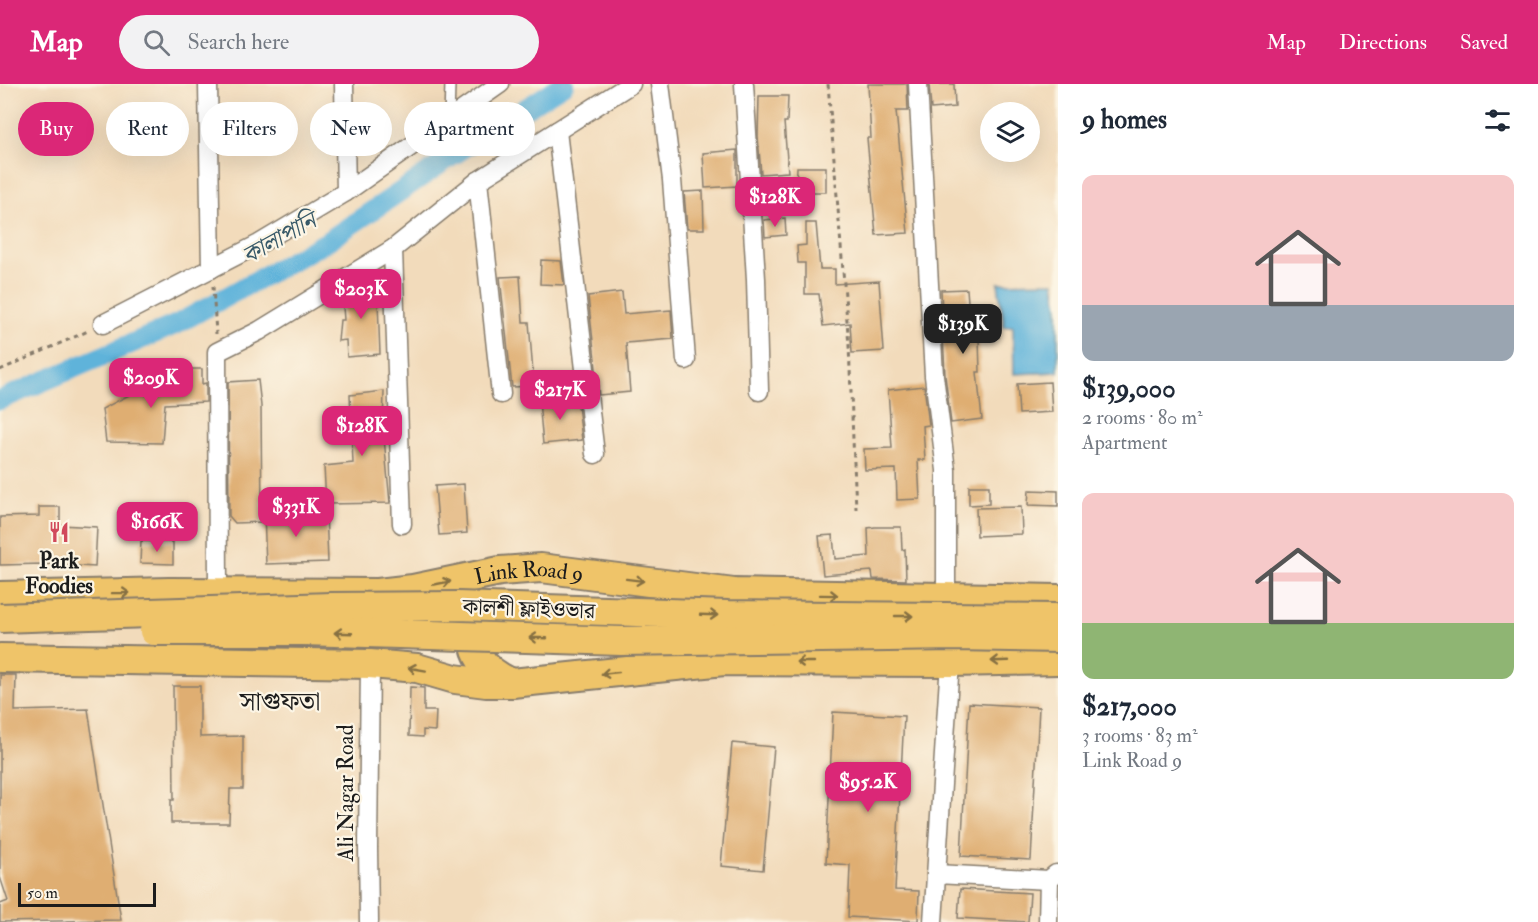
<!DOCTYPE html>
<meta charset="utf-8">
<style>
:root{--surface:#fff;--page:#f2f2f3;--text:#1f2937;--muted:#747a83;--accent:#db2777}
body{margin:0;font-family:"IM FELL Double Pica","Noto Serif Bengali",serif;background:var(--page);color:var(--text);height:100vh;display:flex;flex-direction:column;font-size:22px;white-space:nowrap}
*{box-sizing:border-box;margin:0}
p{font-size:20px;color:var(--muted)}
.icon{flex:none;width:33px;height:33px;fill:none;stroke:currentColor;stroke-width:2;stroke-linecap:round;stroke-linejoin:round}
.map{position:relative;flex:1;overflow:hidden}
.side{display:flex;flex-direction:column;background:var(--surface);width:480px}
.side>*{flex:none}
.top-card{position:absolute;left:18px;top:18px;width:570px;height:54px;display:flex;gap:12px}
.buttons{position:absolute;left:980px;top:18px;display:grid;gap:12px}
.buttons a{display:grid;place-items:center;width:60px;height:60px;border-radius:50%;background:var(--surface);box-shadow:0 6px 24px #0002;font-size:30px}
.scale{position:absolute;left:18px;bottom:15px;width:138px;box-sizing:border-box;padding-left:6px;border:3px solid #1c1c1c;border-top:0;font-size:16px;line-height:21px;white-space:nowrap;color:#1c1c1c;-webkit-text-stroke:4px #fcf5e5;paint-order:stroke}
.price{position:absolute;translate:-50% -51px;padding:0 14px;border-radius:12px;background:var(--accent);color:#fff;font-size:20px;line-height:39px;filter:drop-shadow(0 2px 3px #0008)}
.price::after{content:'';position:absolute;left:50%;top:36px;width:18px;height:14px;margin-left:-9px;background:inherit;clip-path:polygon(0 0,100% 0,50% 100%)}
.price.selected{background:#222;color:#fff}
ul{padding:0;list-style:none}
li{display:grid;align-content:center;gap:12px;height:318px;padding:0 24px}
li span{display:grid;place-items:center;height:186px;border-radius:12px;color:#555}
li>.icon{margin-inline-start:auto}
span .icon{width:108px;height:108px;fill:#fffc;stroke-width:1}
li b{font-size:26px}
h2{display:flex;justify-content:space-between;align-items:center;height:72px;padding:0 24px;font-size:26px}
.tag{padding:0 21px;border-radius:27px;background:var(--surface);box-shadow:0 6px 24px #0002;font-size:21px;line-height:54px}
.tag.selected{background:var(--accent);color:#fff}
header{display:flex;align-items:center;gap:36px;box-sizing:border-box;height:84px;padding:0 30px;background:var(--accent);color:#fff}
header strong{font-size:28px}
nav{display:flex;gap:33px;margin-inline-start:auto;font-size:21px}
.search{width:420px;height:54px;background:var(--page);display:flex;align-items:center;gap:15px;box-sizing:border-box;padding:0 21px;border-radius:33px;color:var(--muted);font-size:22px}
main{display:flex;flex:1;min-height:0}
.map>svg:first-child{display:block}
.water{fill:#5eb3da;stroke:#3d687b;stroke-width:1.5}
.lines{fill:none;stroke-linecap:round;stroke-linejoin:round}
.canal{stroke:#5eb3da;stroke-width:20}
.building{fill:#dfae72}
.service-casing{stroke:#877c6c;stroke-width:12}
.minor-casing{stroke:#877c6c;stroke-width:21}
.primary-casing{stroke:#877c6c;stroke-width:32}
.path{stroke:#877c6c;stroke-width:3;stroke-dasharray:4.5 4.5;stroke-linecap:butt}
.service{stroke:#fff;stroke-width:9}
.minor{stroke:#fff;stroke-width:18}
.primary{stroke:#efc469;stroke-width:28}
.primary-bridge-casing{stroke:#877c6c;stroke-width:32;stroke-linecap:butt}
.primary-bridge{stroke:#efc469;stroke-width:28}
.oneway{stroke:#867042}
.labels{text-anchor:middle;stroke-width:4.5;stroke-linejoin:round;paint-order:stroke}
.poi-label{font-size:22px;font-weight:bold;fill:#1c1c1c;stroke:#fcf5e5}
.street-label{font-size:22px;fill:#1c1c1c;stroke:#fcf5e5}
.water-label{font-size:24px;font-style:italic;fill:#365868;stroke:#fcf5e5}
.quarter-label{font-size:26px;fill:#1c1c1c;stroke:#fcf5e5}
</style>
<header>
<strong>Map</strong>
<div class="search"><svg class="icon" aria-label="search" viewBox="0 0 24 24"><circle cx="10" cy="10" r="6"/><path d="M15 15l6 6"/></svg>Search here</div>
<nav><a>Map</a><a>Directions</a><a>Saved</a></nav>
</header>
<main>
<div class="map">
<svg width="1058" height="838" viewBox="0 0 1058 838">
<rect width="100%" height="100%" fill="#fcf5e5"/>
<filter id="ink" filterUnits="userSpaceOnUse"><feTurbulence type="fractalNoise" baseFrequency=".0167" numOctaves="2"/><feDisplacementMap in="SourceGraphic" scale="12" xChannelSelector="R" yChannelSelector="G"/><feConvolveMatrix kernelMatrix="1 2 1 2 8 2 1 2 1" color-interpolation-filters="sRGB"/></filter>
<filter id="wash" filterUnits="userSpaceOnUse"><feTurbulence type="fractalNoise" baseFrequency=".008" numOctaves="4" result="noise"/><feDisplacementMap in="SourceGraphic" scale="24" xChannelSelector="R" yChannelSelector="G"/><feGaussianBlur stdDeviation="1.35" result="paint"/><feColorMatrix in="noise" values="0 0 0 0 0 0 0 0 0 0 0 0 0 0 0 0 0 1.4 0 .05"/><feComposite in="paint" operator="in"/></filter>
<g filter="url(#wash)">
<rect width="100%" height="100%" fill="#f2dbbb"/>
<polygon class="water" points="1054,198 1058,226 1058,288 1014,290 1013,242 1004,243 998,199"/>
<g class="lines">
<polyline class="canal" points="0,316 177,240 326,158 488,48 564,0"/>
</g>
<g id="blocks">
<g class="building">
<polygon points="868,0 907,0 908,27 896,27 908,149 876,151 867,54 871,54"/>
<polygon points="929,0 954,0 955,23 931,25"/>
<polygon points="759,12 788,12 787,38 784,38 788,88 761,90 758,52"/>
<polygon points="737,66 737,102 705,104 703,69"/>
<polygon points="797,83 826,83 826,108 796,108"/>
<polygon points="703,107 704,145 687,145 684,108"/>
<polygon points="785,134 786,151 765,153 764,136"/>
<polygon points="806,139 816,139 820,185 835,185 835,200 879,197 884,267 852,269 850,239 823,242 819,210 805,210 805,179 798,179 797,162 806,161"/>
<polygon points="541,176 561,177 564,201 540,200"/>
<polygon points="377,192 380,270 347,273 346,256 338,257 340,236 344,236 342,209"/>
<polygon points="520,192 523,238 529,238 534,302 512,303 500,193"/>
<polygon points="967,205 969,231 972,231 973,238 998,235 999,253 979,255 980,288 977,288 982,335 951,339 945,291 941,206"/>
<polygon points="622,208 624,230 671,226 673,255 626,259 630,308 599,311 588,212"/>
<polygon points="179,285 202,285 202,300 206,299 206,318 165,320 162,359 106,358 102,325 135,308 152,312 150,300 179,300"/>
<polygon points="258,296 261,322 262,438 235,439 229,432 228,298"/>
<polygon points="1050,298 1052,328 1019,330 1017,300"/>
<polygon points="924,302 929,341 923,342 925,376 918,376 920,415 897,416 896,385 865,386 864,365 892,364 888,306"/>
<polygon points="384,307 383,343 390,419 326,420 324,382 353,379 350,311"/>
<polygon points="577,313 582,356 543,360 539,317"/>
<polygon points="464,400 467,449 439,451 435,402"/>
<polygon points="969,402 989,402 989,420 969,421"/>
<polygon points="1029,406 1058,407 1058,422 1028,421"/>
<polygon points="39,423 60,423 60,441 97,443 95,483 44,480 0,481 0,433 39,432"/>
<polygon points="1021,423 1022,450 977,452 976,424"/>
<polygon points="326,427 328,478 266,480 264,430"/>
<polygon points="875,443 901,443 902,466 905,465 906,496 873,495 872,487 823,491 819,452 833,451 835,475 869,472 868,444"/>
<polygon points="141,457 173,458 173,480 140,479"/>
<polygon points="0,591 16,591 15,627 88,625 121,836 0,838 0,820 8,817 0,793"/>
<polygon points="173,602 200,602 200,653 243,652 243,705 230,705 229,739 171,739 171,716 174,716"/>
<polygon points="410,603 424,604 424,627 436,627 435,647 423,646 423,653 409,652"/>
<polygon points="969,619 1039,623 1031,776 961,772"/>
<polygon points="833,628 904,632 895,806 919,807 918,837 848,833 850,781 826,779"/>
<polygon points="732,659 774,663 763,786 721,782"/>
<polygon points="960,805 1030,809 1028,838 958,834"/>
</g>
</g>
</g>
<g filter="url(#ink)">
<use href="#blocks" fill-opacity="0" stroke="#877c6c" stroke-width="1.5"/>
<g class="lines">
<defs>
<polyline id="service" points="449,35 450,0"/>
<g id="minor">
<polyline points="208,0 211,185"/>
<polyline points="344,0 346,108"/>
<polyline points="660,0 672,96 686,276"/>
<polyline points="744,0 756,195 759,307"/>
<polyline points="918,0 934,292 946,386 946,513"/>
<polyline points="557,47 595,370"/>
<polyline points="478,97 501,310"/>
<polyline points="393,165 402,440"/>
<polyline points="103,240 259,160 346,108 500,0"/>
<polyline points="218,508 217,268 259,247 393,165 478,97 631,0"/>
<polyline points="936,790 1049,796"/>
<polyline points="369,838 368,764 370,580"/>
<polyline points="933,838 950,578"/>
<polyline points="1048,838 1049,796 1056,790"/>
</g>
<g id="primary">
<path id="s1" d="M0,512L169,508L378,509L413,505L500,487L541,484L734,509L1058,515"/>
<path d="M475,529C469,565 478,584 512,599"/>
<polyline points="0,574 370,580 417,584 455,595 486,599 512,599 724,577 950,578 1058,576"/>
</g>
</defs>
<use href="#service" class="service-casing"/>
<use href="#minor" class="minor-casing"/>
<use href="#primary" class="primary-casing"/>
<g class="path">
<polyline points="828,0 849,262 856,425"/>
<polyline points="213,202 216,250"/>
<polyline points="0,286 88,247"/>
</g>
<use href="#service" class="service"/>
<use href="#minor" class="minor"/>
<use href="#primary" class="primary"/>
<defs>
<g id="primary-bridge">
<polyline points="0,534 331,523 458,522 728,531 1058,534"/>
<polyline points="154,547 303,547 621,557 954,552 1058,554"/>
</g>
</defs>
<use href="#primary-bridge" class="primary-bridge-casing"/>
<use href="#primary-bridge" class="primary-bridge"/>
</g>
<defs><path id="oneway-shaft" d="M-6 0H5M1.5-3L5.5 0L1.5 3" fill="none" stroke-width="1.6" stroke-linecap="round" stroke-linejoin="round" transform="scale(1.5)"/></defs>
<g class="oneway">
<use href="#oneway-shaft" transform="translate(635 496) rotate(7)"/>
<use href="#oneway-shaft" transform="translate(442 499) rotate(-11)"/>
<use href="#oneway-shaft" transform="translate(121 509) rotate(-1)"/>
<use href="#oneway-shaft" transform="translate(829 511) rotate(1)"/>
<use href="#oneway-shaft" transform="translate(709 531) rotate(2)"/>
<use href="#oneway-shaft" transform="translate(904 532)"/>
<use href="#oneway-shaft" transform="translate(343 549) rotate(-178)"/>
<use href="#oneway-shaft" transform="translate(538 554) rotate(-178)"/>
<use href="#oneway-shaft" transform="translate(1000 577) rotate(178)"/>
<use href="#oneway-shaft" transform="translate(805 578) rotate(-180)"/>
<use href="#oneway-shaft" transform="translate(417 585) rotate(-170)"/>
<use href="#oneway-shaft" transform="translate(610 589) rotate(174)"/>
</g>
</g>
<defs>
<symbol id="restaurant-bare" viewBox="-9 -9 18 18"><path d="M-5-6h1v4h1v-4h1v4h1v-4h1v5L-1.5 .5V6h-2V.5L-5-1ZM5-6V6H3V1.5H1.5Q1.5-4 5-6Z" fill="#d1495b" stroke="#fcf5e5" stroke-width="2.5" paint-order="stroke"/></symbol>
</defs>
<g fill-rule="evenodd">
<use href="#restaurant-bare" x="44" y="433" width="30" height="30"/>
</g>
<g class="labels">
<g class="poi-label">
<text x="59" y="484">Park<tspan x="59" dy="25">Foodies</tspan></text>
</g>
<g class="street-label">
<text dy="8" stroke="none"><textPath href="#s1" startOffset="531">Link Road 9</textPath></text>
<text transform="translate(529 524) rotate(2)" y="8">কালশী ফ্লাইওভার</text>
<text transform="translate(345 709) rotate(-90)" y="8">Ali Nagar Road</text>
</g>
<g class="water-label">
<text transform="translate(279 154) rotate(-29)" y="8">কালাপানি</text>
</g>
<g class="quarter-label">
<text x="280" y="626">সাগুফতা</text>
</g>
</g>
</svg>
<div class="buttons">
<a><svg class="icon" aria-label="layers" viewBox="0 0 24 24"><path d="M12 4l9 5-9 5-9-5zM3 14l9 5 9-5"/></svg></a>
</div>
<div class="scale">50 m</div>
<b class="price" style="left:775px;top:144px">$128K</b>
<b class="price" style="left:361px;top:236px">$203K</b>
<b class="price selected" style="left:963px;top:271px">$139K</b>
<b class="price" style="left:151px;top:325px">$209K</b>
<b class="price" style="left:560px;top:337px">$217K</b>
<b class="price" style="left:362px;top:373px">$128K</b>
<b class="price" style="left:296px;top:454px">$331K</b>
<b class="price" style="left:157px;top:469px">$166K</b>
<b class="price" style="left:868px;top:729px">$95.2K</b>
<div class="top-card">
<a class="tag selected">Buy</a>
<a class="tag">Rent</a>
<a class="tag">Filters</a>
<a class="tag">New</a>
<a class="tag">Apartment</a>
</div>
</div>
<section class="side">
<h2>9 homes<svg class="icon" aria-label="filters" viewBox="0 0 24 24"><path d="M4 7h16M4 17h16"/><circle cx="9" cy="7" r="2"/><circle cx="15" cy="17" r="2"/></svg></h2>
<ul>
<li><span style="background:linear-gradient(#f6c9c9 70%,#9aa5b1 0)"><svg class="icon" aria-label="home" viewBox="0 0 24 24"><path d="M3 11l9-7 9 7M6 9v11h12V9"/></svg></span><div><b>$139,000</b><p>2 rooms · 80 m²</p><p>Apartment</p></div></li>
<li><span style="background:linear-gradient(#f6c9c9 70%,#8fb573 0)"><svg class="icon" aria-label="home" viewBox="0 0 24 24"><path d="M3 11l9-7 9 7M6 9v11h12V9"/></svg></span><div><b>$217,000</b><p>3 rooms · 83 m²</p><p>Link Road 9</p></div></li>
</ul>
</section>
</main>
